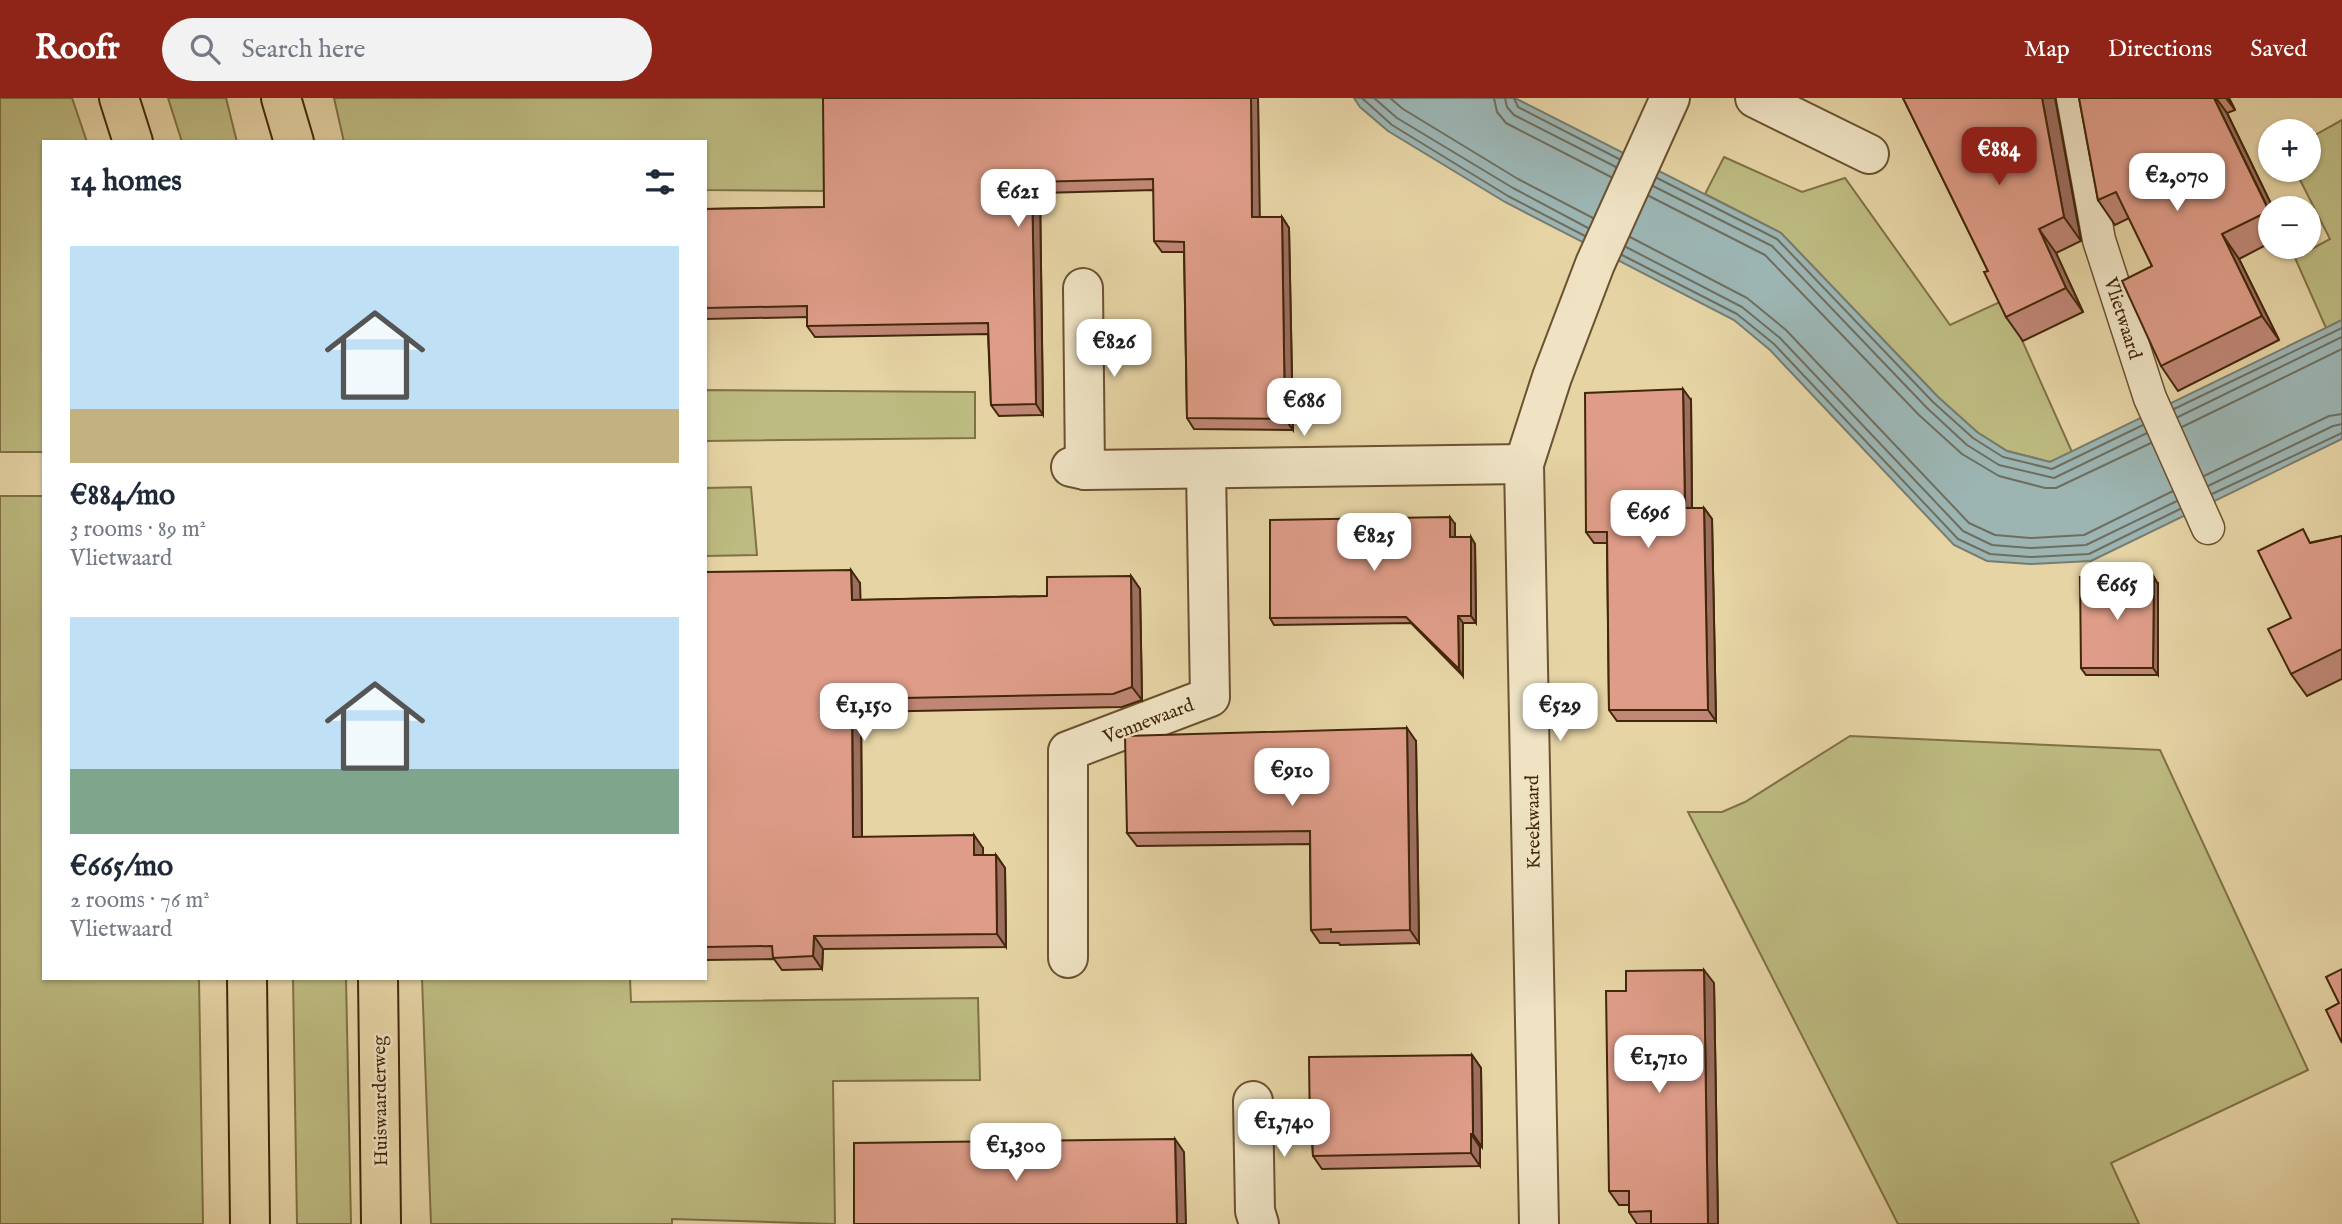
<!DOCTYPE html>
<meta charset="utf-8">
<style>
:root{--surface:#fff;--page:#f2f2f3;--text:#1f2937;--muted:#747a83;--accent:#8f2418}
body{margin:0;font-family:"IM FELL English",serif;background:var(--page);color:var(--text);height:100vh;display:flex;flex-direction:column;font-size:26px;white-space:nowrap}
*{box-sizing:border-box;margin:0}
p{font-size:23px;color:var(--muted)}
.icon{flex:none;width:38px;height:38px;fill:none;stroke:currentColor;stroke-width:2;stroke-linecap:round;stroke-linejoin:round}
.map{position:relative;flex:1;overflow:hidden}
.panel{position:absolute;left:42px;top:42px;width:665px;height:840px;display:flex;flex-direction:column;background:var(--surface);border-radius:0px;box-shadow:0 2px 5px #0004}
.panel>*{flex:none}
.buttons{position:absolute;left:2258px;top:21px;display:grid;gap:14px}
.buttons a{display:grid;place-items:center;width:63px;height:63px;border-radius:50%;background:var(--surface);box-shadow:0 2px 5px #0004;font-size:35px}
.price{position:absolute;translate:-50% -60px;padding:0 16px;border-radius:14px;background:#fff;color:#222;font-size:23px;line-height:46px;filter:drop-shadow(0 2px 4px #0008)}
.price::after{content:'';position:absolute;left:50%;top:42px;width:21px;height:16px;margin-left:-10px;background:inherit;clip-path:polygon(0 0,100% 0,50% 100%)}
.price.selected{background:var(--accent);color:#fff}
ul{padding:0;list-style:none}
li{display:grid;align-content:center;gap:14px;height:371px;padding:0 28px}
li span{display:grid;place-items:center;height:217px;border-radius:0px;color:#555}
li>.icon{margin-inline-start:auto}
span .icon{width:126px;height:126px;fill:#fffc;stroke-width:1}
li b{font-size:30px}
h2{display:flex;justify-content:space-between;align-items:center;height:84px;padding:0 28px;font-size:30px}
header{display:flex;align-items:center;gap:42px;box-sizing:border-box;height:98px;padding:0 35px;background:var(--accent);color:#fff}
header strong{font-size:33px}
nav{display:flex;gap:38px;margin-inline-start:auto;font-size:24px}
.search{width:490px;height:63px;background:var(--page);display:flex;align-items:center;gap:18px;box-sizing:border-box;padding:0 24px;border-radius:38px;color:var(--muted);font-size:26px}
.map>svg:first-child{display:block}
.green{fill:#bdbb81;stroke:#807145;stroke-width:2}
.water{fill:#9cb5b3;stroke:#787c6f;stroke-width:2}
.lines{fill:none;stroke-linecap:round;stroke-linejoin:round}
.shore{stroke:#6f6e5e;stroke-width:2}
.pedestrian-casing{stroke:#6b5230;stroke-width:35}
.minor-casing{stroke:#6b5230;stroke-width:42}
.trunk-casing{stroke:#422709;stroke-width:42}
.pedestrian{stroke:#efe3c4;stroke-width:32}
.minor{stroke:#efe3c4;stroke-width:38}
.trunk{stroke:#e6d4a5;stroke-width:38}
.wall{fill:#c08776;stroke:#422709;stroke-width:2}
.shaded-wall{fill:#9c6e60;stroke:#422709;stroke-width:2}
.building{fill:#df9d89;stroke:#422709;stroke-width:2}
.labels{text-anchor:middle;stroke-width:5;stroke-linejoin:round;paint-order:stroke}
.street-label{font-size:19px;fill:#422709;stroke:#efe3c4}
</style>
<header>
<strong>Roofr</strong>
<div class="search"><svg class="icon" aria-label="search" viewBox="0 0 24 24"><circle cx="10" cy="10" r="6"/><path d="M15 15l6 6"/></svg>Search here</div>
<nav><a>Map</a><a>Directions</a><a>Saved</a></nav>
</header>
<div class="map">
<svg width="2342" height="1126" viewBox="0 0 2342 1126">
<rect width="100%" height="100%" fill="#e6d4a5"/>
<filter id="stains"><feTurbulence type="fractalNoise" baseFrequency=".00286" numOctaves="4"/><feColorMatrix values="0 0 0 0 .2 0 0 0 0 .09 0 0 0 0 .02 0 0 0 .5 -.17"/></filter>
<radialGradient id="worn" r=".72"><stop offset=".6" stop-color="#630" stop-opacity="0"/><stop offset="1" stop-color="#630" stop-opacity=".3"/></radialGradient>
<g class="green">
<polygon points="0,0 72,0 87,44 44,44 44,354 0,354"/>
<polygon points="168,0 226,0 237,44 182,44"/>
<polygon points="334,0 827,0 829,93 705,92 705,44 344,44"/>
<polygon points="2342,22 2342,222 2326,230 2295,160 2330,141 2295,72 2308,72 2308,41"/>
<polygon points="1724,59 1802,94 1845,80 1950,227 2004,202 2072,354 2050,364 2007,353 1977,334 1938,299 1781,135 1705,96"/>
<polygon points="705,292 975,294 975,340 705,343"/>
<polygon points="751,389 757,457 705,458 705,390"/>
<polygon points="0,398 44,398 44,880 199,880 203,1126 0,1126"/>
<polygon points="1850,638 2160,652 2308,972 2111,1065 2139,1126 1898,1126 1688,714 1722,714 1745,704"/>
<polygon points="293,880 346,880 351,1126 297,1126"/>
<polygon points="422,880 630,880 631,904 978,900 980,982 833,983 835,1126 672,1121 672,1126 431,1126"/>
</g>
<polygon class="water" points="1354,0 1515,0 1781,135 1938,299 1977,334 2007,353 2050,364 2342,222 2342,341 2091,463 2030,466 1987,463 1954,447 1770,252 1734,222 1505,104 1388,33 1360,9"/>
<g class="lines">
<g class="shore">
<polyline points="1362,0 1392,27 1508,98 1585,138"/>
<polyline points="1374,0 1397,20 1513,90 1588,130"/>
<polyline points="1390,0 1403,11 1518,81 1593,120"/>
<polyline points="1494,0 1497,14 1506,25 1611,79"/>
<polyline points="1505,0 1507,9 1514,17 1616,69"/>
<polyline points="1514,0 1518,9 1619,61"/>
<polyline points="1657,80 1777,141 1933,304 1973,340 2003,359 2052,371 2143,327"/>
<polyline points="1653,88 1772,148 1927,310 1967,347 1999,367 2054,380 2147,335"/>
<polyline points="1649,98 1765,157 1919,317 1962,356 1999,378 2045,390 2056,390 2151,345"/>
<polyline points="1630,139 1747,200 1786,232 1969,425 1995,437 2030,440 2084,437 2173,393"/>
<polyline points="1626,149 1742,209 1780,240 1963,433 1992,447 2030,450 2086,447 2177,403"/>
<polyline points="1622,157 1737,216 1774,246 1958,441 1990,456 2030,459 2089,456 2180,411"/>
<polyline points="2174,311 2342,230"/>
<polyline points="2178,319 2342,239"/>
<polyline points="2182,329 2342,251"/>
<polyline points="2204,378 2329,318 2342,316"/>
<polyline points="2208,388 2333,328 2342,326"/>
<polyline points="2212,396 2342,335"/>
</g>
<defs>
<polyline id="pedestrian" points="2073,0 2099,142 2150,300 2208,430"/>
<g id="minor">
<polyline points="1755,0 1869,56"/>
<polyline points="1083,190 1085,372"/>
<polyline points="1071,369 1085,372 1524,366"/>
<polyline points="1068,860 1068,653 1210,599 1206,372"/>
<polyline points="1253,1003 1255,1113 1259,1126"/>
<polyline points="1539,1126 1524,366 1552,279 1595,166 1670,0"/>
</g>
<g id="trunk">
<polyline points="119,0 133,44"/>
<polyline points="281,0 294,44"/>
<polyline points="247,880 250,1126"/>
<polyline points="378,880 381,1126"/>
</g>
</defs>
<use href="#pedestrian" class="pedestrian-casing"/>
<use href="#minor" class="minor-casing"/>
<use href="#trunk" class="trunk-casing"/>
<use href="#pedestrian" class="pedestrian"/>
<use href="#minor" class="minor"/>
<use href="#trunk" class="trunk"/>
</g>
<g class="wall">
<polygon points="1258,0 1259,119 1282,119 1289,130 1293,332 1194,331 1187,320 1184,154 1162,154 1154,143 1154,92 1040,95 1043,317 999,318 991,307 988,236 815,239 807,228 807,219 705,221 705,111 824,109"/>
<polygon points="1903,0 2055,0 2081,143 2056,155 2083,214 2023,243 2006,219 1988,173"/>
<polygon points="2079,0 2229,0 2235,12 2227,15 2273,110 2270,110 2270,145 2239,161 2279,242 2178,293 2161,268 2152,168 2129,120 2115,127 2098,102"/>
<polygon points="1691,302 1692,410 1704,410 1712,421 1716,623 1617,623 1609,612 1607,445 1594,445 1586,434"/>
<polygon points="1455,426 1455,439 1475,446 1476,525 1463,525 1463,578 1411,525 1274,527 1270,520"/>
<polygon points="2342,438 2342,581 2307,598 2291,576 2291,520 2312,444"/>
<polygon points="705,474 860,485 860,502 1047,498 1131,478 1140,491 1142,602 1122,609 861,614 862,739 983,750 983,757 996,757 1005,770 1006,849 823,851 822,871 782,872 774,861 705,862"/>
<polygon points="2158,486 2158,577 2086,577 2081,570"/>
<polygon points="1416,643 1419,845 1340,847 1339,845 1320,845 1311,832 1310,746 1137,748 1127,735"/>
<polygon points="1714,885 1718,1126 1637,1126 1629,1114 1629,1107 1619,1107 1609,1093"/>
<polygon points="1472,957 1481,970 1482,1049 1480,1049 1480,1068 1322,1071 1313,1058 1312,1041 1310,1038"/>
</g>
<g class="shaded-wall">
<polygon points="1251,0 1258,0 1260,130 1252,119"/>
<polygon points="2042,0 2055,0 2081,143 2064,119"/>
<polygon points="2214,0 2216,0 2227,15 2273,110 2270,110 2270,114"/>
<polygon points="2226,0 2229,0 2235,12"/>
<polygon points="1032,84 1040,95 1043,317 1036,306"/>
<polygon points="1282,119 1289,130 1293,332 1285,321"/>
<polygon points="2039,131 2056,155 2083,214 2066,190"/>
<polygon points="2222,136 2239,161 2279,242 2262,218"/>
<polygon points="1683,291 1691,302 1692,421 1685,410"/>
<polygon points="1704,410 1712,421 1716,623 1708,612"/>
<polygon points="1450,419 1455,426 1455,446 1450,439"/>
<polygon points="1471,439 1475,446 1476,525 1471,518"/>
<polygon points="851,472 860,485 861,515 852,502"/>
<polygon points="1131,478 1140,491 1142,602 1132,589"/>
<polygon points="2154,479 2158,486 2158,577 2153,570"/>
<polygon points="1458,518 1463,525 1463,578 1459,571"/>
<polygon points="852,601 861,614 862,752 853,739"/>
<polygon points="1407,630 1416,643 1419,845 1410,832"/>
<polygon points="974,737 983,750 983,770 974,757"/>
<polygon points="996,757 1005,770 1006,849 997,836"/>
<polygon points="814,838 823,851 822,871 813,858"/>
<polygon points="1704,872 1714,885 1718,1126 1708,1126"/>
<polygon points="1472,957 1481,970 1482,1049 1473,1036"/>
<polygon points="1471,1036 1480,1049 1480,1068 1471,1055"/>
<polygon points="1175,1041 1184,1054 1186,1126 1177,1126"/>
</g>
<g class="building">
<polygon points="823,0 1251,0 1252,119 1282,119 1285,321 1187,320 1184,144 1154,143 1153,81 1032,84 1036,306 991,307 988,225 807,228 807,208 705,210 705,111 824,109"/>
<polygon points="1903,0 2042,0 2064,119 2039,131 2066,190 2006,219 1984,174 1988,173"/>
<polygon points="2079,0 2214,0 2269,113 2222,136 2262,218 2161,268 2122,183 2152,168 2116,94 2098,102"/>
<polygon points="1683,291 1685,410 1704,410 1708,612 1609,612 1607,434 1586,434 1585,295"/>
<polygon points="1450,419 1450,439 1471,439 1471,518 1458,518 1459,571 1406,519 1270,520 1270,422"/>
<polygon points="2303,431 2310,445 2342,438 2342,551 2291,576 2268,531 2291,520 2258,453"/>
<polygon points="851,472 852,502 1047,498 1047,479 1131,478 1132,589 1113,596 852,601 853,739 974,737 974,757 996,757 997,836 814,838 813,858 773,860 772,848 705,849 705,474"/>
<polygon points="2080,479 2154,479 2153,570 2081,570"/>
<polygon points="1407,630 1410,832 1331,834 1331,831 1311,832 1310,733 1127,735 1125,638"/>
<polygon points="2342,871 2342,945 2326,912 2339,905 2326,879"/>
<polygon points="1704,872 1708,1126 1651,1126 1651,1113 1629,1114 1629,1093 1609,1093 1606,893 1626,893 1626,873"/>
<polygon points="1472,957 1473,1036 1471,1036 1471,1055 1313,1058 1312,1038 1310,1038 1309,959"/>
<polygon points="1175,1041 1177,1126 854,1126 854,1045"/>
</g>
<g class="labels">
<g class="street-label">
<text transform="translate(2124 220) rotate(72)" y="7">Vlietwaard</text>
<text transform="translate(1148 622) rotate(-21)" y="7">Vennewaard</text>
<text transform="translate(1532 724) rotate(-91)" y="7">Kreekwaard</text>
<text transform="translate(379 1003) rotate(-91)" y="7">Huiswaarderweg</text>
</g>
</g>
<rect width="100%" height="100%" filter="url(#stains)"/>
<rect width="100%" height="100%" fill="url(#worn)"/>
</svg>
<div class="buttons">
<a>+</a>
<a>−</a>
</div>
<b class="price selected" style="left:1999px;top:89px">€884</b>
<b class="price" style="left:2177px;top:115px">€2,070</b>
<b class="price" style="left:1018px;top:131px">€621</b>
<b class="price" style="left:1114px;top:281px">€826</b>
<b class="price" style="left:1304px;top:340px">€686</b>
<b class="price" style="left:1648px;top:452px">€696</b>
<b class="price" style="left:1374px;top:475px">€825</b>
<b class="price" style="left:2117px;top:524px">€665</b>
<b class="price" style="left:864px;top:645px">€1,150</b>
<b class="price" style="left:1560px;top:645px">€529</b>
<b class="price" style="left:1292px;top:710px">€910</b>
<b class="price" style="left:1659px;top:997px">€1,710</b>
<b class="price" style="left:1284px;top:1061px">€1,740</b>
<b class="price" style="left:1016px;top:1085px">€1,300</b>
<section class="panel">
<h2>14 homes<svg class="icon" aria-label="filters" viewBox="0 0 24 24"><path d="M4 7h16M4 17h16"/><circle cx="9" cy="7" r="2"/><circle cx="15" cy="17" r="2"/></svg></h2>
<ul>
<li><span style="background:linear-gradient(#bfe0f5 75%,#c2b280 0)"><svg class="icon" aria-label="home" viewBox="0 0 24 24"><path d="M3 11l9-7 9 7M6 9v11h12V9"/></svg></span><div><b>€884/mo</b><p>3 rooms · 89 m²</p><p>Vlietwaard</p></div></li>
<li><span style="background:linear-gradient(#bfe0f5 70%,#7fa58c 0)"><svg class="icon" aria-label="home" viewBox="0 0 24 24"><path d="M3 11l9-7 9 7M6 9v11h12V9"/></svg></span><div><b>€665/mo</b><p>2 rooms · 76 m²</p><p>Vlietwaard</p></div></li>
</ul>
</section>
</div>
